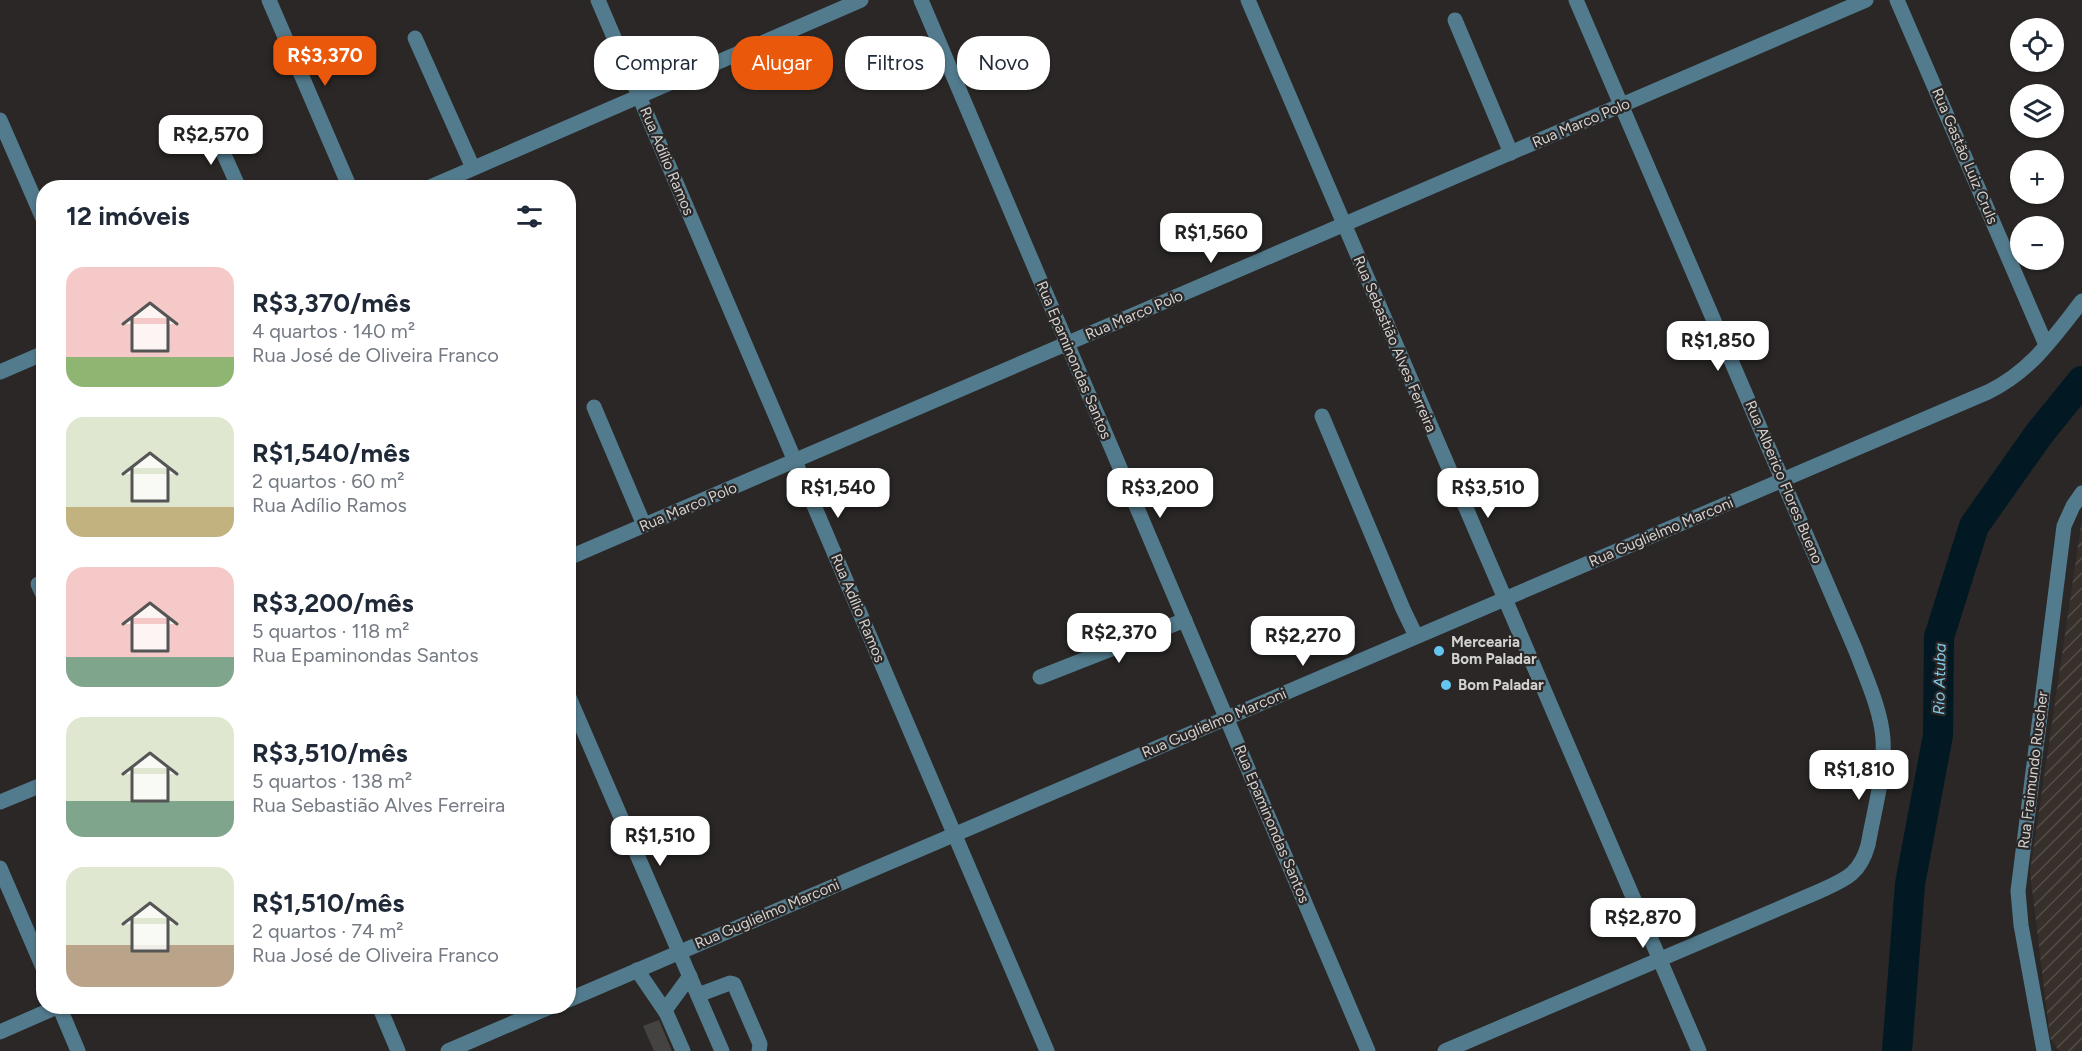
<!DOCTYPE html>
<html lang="pt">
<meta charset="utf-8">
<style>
:root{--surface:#fff;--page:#f6f6f7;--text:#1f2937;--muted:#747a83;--accent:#ea580c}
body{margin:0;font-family:Figtree,sans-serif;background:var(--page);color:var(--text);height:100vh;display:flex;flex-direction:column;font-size:22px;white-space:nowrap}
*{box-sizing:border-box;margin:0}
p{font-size:20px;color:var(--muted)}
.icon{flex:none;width:33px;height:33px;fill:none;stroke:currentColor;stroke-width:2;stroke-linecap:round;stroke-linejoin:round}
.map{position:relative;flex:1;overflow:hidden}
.details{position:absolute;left:36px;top:180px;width:540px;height:834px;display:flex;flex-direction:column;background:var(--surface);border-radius:24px;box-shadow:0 2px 4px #0004}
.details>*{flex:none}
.guide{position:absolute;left:594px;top:36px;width:570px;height:54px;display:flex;gap:12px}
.tools{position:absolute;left:2010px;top:18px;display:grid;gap:12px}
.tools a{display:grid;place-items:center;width:54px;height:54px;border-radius:50%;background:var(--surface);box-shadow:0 2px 4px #0004;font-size:30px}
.price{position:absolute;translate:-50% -51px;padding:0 14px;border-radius:12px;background:#fff;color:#222;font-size:20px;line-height:39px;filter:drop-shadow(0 2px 3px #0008)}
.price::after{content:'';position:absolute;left:50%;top:36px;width:18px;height:14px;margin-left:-9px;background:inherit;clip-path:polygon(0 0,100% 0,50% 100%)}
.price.current{background:var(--accent);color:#fff}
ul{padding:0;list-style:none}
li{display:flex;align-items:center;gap:18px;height:150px;padding:0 30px}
li span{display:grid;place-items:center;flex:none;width:168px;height:120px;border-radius:18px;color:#555}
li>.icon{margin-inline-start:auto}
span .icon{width:72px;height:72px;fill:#fffc;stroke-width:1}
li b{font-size:26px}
h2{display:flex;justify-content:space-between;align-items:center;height:72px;padding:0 30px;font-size:26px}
.pill{padding:0 21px;border-radius:24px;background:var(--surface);box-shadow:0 2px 4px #0004;font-size:21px;line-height:54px}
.pill.current{background:var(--accent);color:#fff}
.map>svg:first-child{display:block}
.industrial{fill:url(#industrial-furrows)}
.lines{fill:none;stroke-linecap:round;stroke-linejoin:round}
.river{stroke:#021923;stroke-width:30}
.building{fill:#454341}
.minor{stroke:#527b8d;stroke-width:15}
.poi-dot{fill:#64c5ee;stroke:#2a2726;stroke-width:2}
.labels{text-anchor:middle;stroke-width:4.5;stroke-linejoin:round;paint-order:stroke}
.street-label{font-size:15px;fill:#d3d2d1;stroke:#2a2726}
.poi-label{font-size:15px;font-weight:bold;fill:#d3d2d1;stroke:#2a2726;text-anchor:start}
.water-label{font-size:16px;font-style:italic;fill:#7fccee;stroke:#2a2726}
</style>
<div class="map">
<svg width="2082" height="1051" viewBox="0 0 2082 1051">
<defs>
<pattern id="industrial-furrows" width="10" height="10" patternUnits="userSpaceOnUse" patternTransform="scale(1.5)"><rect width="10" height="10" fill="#372f2a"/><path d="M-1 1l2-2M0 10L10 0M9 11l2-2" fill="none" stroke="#534c48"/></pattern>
</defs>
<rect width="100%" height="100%" fill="#2a2726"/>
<polygon class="industrial" points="2082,519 2082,1051 2059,1051 2050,1038 2030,872"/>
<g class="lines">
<polyline class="river" points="1897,1051 1910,884 1938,735 1939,637 1974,526 2039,434 2082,381"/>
</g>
<polygon class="building" points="659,1020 672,1051 654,1051 643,1026"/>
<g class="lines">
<g class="minor">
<polyline points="269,0 350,188"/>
<polyline points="598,0 1047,1051"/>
<polyline points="921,0 1368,1051"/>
<polyline points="1248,0 1699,1051"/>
<polyline points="1897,0 2046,345"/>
<polyline points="1455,20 1511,153"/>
<polyline points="415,38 473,168"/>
<polyline points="0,120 44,221"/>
<polyline points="213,130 239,188"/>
<polyline points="428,188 861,0"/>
<polyline points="0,372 44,353"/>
<polyline points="594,407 644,525"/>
<polyline points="1322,416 1403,609 1416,636"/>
<polyline points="568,558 1866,0"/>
<polyline points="38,584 44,597"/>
<polyline points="1040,677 1185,620"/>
<polyline points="568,695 722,1051"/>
<polyline points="0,802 44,784"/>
<polyline points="0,868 44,970"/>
<polyline points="637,970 665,1011"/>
<polyline points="698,995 730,983 734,984 760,1044 759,1051"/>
<path d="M568,1000L1988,392C2031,371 2053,338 2082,301"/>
<polyline points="59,1006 78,1051"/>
<polyline points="379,1006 398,1051"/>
<polyline points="0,1032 59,1006"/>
<polyline points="448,1051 552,1006"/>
<polyline points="683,1051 665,1010 690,976"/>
<path d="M1445,1051L1820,891C1846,879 1860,874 1868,845C1874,811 1885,774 1883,739C1881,710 1866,678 1856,651L1576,0"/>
<polyline points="2044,1051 2021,925 2018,891 2064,526 2073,506 2082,493"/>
</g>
</g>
<g class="poi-dot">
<circle cx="1439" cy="651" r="6"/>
<circle cx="1446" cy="685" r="6"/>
</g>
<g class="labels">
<g class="street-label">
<text transform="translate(1581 123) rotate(-23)" y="5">Rua Marco Polo</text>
<text transform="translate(1965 156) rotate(67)" y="5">Rua Gastão Luiz Cruls</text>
<text transform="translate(667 161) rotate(67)" y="5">Rua Adílio Ramos</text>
<text transform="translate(1134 315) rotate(-23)" y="5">Rua Marco Polo</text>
<text transform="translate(1395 344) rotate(67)" y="5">Rua Sebastião Alves Ferreira</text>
<text transform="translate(1074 360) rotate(67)" y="5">Rua Epaminondas Santos</text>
<text transform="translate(1784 482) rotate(67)" y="5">Rua Alberico Flores Bueno</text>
<text transform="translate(688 507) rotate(-23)" y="5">Rua Marco Polo</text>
<text transform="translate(1661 532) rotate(-23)" y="5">Rua Guglielmo Marconi</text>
<text transform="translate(858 608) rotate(67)" y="5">Rua Adílio Ramos</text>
<text transform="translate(1214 723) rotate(-23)" y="5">Rua Guglielmo Marconi</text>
<text transform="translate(2033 770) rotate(-83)" y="5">Rua Fraimundo Ruscher</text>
<text transform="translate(1272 824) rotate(67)" y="5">Rua Epaminondas Santos</text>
<text transform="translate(767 914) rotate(-23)" y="5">Rua Guglielmo Marconi</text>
</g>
<g class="poi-label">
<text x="1451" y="647">Mercearia<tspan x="1451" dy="17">Bom Paladar</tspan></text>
<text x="1458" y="690">Bom Paladar</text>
</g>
<g class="water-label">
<text transform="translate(1939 679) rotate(-89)" y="6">Rio Atuba</text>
</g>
</g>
</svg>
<div class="tools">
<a><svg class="icon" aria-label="locate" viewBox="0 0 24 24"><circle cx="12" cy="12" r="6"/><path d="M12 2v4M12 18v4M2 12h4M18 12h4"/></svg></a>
<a><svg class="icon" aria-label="layers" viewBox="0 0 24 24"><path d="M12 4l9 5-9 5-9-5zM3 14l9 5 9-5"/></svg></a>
<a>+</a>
<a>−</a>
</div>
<b class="price current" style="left:325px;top:87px">R$3,370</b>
<b class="price" style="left:211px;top:166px">R$2,570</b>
<b class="price" style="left:1211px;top:264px">R$1,560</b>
<b class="price" style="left:1718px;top:372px">R$1,850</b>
<b class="price" style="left:838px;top:519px">R$1,540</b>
<b class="price" style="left:1160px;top:519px">R$3,200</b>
<b class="price" style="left:1488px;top:519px">R$3,510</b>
<b class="price" style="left:1119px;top:664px">R$2,370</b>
<b class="price" style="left:1303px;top:667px">R$2,270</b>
<b class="price" style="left:1859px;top:801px">R$1,810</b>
<b class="price" style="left:660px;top:867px">R$1,510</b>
<b class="price" style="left:1643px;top:949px">R$2,870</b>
<div class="guide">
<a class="pill">Comprar</a>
<a class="pill current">Alugar</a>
<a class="pill">Filtros</a>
<a class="pill">Novo</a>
</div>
<section class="details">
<h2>12 imóveis<svg class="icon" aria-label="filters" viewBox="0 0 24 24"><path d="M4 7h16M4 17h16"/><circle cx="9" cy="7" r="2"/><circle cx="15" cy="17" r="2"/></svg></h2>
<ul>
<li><span style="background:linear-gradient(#f6c9c9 75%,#8fb573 0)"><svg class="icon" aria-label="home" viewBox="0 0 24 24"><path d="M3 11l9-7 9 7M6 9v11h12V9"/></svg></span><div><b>R$3,370/mês</b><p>4 quartos · 140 m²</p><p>Rua José de Oliveira Franco</p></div></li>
<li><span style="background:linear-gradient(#dfe7d0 75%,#c2b280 0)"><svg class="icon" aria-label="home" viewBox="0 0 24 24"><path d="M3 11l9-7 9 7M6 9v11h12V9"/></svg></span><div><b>R$1,540/mês</b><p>2 quartos · 60 m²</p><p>Rua Adílio Ramos</p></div></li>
<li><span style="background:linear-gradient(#f6c9c9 75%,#7fa58c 0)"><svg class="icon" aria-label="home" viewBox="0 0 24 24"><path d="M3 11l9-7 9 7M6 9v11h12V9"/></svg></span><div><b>R$3,200/mês</b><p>5 quartos · 118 m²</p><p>Rua Epaminondas Santos</p></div></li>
<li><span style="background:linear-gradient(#dfe7d0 70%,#7fa58c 0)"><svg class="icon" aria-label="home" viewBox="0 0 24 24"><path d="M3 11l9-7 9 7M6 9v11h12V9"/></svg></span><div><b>R$3,510/mês</b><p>5 quartos · 138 m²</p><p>Rua Sebastião Alves Ferreira</p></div></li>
<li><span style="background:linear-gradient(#dfe7d0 65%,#b9a48a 0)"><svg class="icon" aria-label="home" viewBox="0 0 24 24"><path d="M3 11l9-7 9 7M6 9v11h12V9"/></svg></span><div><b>R$1,510/mês</b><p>2 quartos · 74 m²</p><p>Rua José de Oliveira Franco</p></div></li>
</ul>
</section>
</div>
